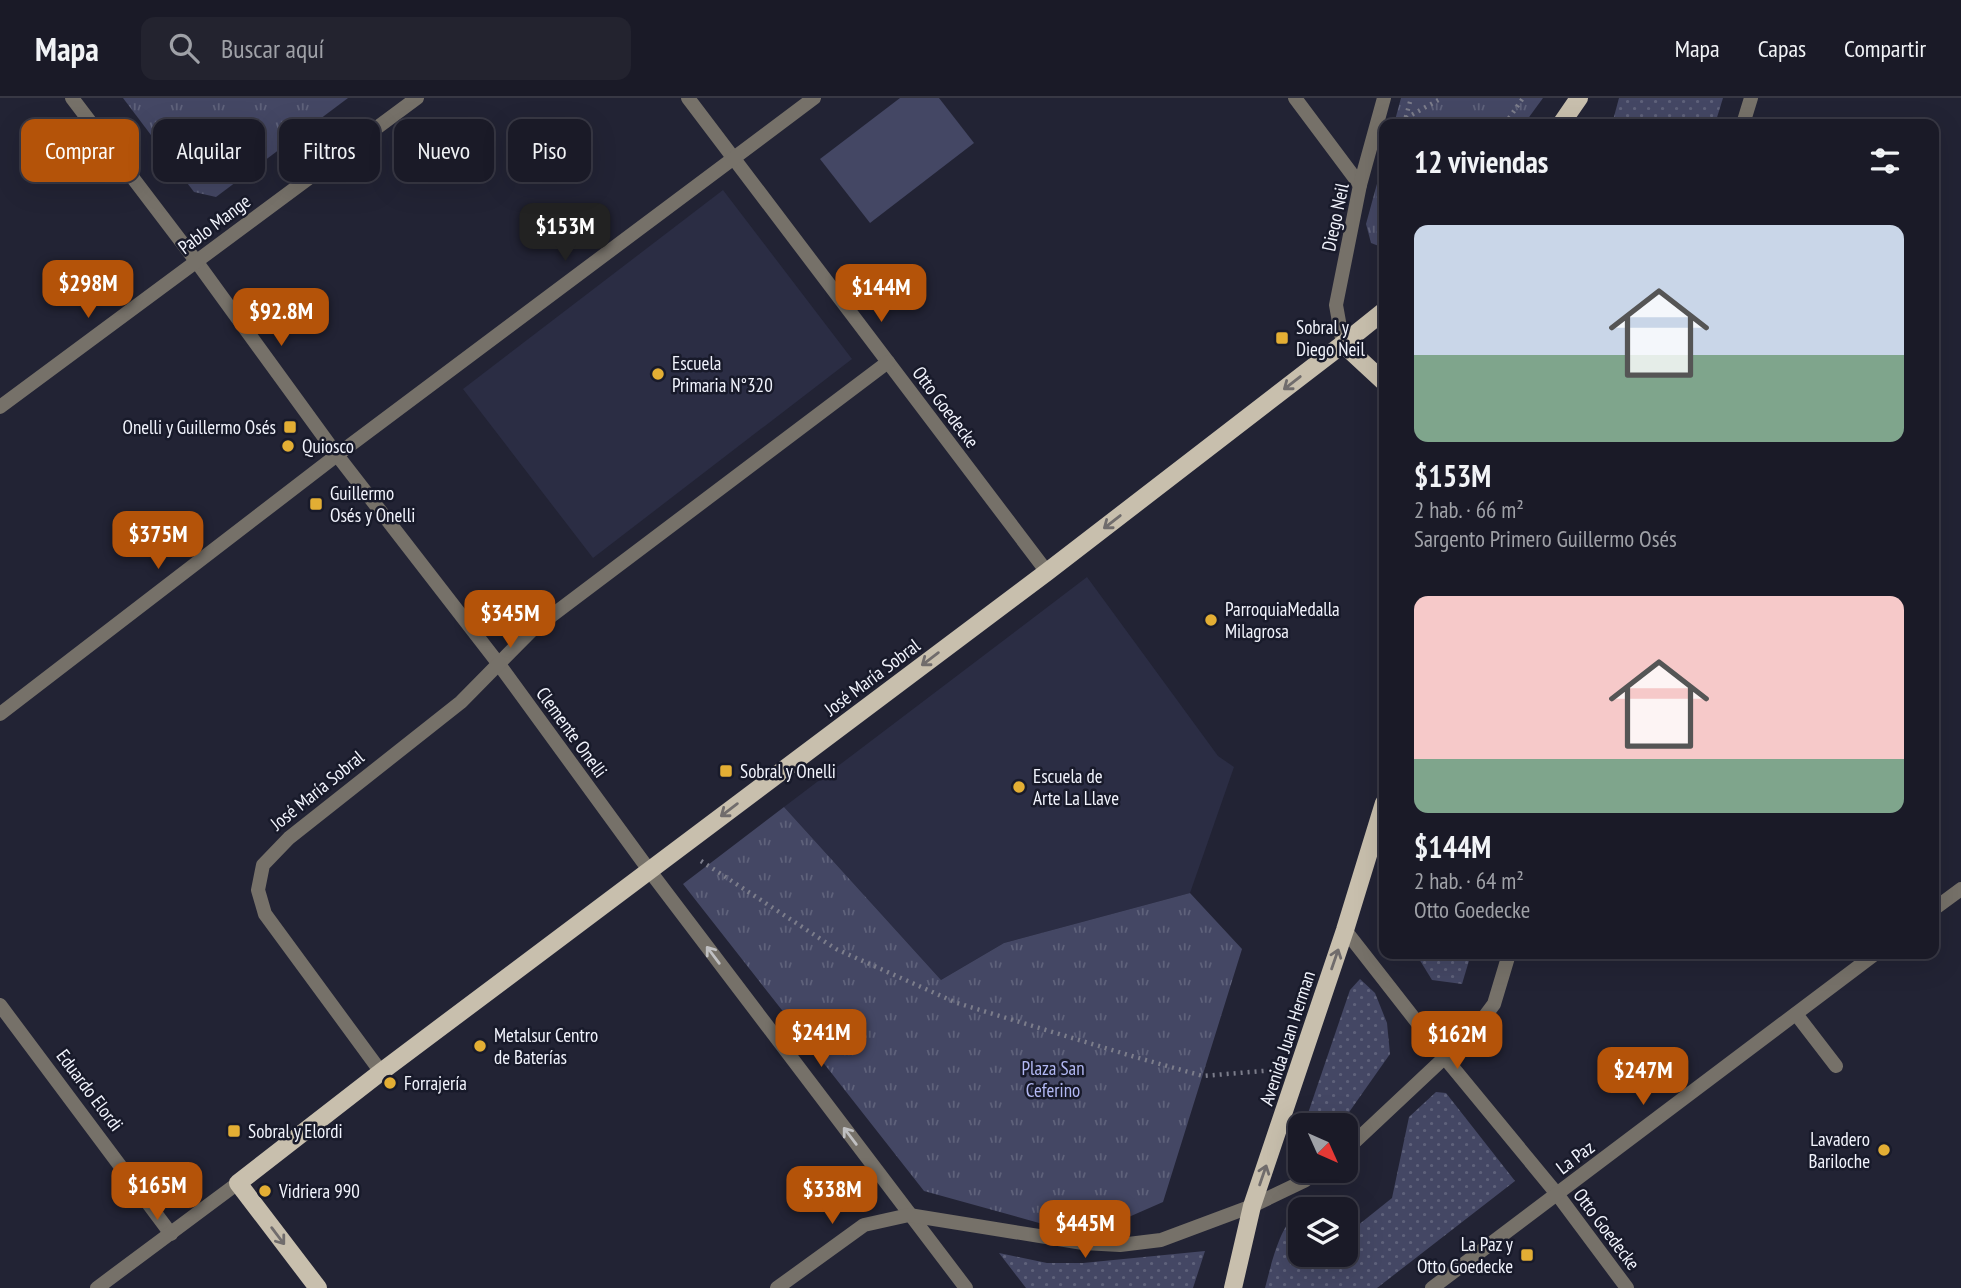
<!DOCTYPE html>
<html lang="es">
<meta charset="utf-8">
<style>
:root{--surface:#1a1a27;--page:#23232f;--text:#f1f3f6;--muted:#9fa1a7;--line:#383844;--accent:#b45309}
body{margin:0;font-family:"PT Sans Narrow",sans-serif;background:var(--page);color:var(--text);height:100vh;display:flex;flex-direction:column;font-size:26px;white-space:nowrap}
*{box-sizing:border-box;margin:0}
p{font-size:23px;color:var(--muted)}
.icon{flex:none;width:38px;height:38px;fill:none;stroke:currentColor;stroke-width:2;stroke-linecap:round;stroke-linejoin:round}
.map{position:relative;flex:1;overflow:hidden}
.panel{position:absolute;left:1379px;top:21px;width:560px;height:840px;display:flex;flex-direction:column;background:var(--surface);border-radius:14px;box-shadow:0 7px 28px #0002,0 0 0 2px var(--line)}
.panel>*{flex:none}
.guide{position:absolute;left:21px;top:21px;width:665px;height:63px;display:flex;gap:14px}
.needle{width:46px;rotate:135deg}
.buttons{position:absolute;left:1288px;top:1015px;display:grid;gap:14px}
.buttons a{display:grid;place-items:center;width:70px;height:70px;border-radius:14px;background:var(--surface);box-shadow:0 7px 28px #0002,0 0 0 2px var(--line);font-size:35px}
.price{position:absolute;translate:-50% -60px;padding:0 16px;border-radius:14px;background:var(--accent);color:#fff;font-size:23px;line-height:46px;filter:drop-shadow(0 2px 4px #0008)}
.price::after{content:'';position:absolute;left:50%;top:42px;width:21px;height:16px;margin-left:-10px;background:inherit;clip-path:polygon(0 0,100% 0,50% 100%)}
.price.selected{background:#222;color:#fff}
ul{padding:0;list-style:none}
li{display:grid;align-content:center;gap:14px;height:371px;padding:0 35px}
li span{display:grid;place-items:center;height:217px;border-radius:14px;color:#555}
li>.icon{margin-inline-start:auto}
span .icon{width:126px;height:126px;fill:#fffc;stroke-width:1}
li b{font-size:30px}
h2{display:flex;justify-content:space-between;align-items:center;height:84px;padding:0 35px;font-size:30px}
.chip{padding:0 24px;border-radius:14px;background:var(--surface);box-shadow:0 7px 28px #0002,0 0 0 2px var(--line);font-size:24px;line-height:63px}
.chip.selected{background:var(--accent);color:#fff}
header{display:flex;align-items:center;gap:42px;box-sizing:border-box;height:98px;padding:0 35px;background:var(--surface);border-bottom:2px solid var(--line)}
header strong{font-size:33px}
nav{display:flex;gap:38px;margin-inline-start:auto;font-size:24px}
.search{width:490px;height:63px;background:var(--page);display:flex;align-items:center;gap:18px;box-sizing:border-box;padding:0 24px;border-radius:14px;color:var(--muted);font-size:26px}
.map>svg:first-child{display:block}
.built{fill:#2b2d44}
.grass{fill:url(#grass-dots)}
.park{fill:url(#park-tufts)}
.pitch{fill:#444764}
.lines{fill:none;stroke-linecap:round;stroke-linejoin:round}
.path{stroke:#7c7d8b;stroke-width:4.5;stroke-dasharray:2 5;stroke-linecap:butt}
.lane{stroke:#767169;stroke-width:14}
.street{stroke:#767169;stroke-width:14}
.primary{stroke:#c8bfad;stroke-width:18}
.oneway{stroke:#706c6c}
.oneway2{stroke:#c0c0c2}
.poi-dot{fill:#e3ae34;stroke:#181a2a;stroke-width:2.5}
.labels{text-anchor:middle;stroke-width:5;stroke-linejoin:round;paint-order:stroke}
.street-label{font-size:19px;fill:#f2f4fd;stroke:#181a2a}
.poi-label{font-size:19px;fill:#f2f4fd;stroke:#181a2a;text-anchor:start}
.park-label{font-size:19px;fill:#b3b9f4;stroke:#181a2a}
</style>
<header>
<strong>Mapa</strong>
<div class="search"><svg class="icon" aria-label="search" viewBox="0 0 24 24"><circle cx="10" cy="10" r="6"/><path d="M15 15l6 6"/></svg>Buscar aquí</div>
<nav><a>Mapa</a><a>Capas</a><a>Compartir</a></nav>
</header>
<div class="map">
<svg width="1961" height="1190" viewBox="0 0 1961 1190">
<defs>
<pattern id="grass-dots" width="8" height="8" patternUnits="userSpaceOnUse" patternTransform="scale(1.75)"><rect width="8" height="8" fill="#444764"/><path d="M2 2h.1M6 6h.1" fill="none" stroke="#5f627b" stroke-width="1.8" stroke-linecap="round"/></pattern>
<pattern id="park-tufts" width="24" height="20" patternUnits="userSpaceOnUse" patternTransform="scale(1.75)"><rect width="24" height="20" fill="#444764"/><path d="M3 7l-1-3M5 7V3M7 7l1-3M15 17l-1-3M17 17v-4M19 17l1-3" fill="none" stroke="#5f627b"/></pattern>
</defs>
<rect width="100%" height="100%" fill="#222334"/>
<g class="built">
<polygon points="723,92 852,261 593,460 463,291"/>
<polygon points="1087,479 1218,658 1234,669 1190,795 1004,845 941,882 784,709"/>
</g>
<g class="grass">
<polygon points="1619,0 1723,0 1715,26 1612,26"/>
<polygon points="1416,856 1471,856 1462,886 1432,882"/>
<polygon points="1360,881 1375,895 1387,925 1390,956 1340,1027 1304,1027 1350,892"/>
<path d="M1436,994L1446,995L1515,1083L1377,1190H1265C1272,1164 1279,1129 1300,1111V1157H1346V1125L1352,1132L1392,1100L1409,1019Z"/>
<polygon points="1205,1153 1193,1190 1026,1190 999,1155 1047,1165 1083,1165"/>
</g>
<g class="park">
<polygon points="123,0 348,0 216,99 194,94"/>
<polygon points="1401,0 1543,0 1524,26 1394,26"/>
<polygon points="1384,60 1384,150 1371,145 1366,126"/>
<polygon points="784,709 941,882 1004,845 1190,795 1242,851 1163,1104 1115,1125 1050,1128 924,1093 683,786"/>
</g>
<polygon class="pitch" points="900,0 939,0 974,45 870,125 820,61"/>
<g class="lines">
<g class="path">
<polyline points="1406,20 1442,0"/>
<polyline points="1404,26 1411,0"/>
<polyline points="1505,26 1523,0"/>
<polyline points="701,763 836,851 957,905 1135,959 1203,978 1274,972"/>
</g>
<polyline class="lane" points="1796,916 1836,968"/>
<g class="street">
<polyline points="72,0 196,163 337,357 498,565 649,772 966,1190"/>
<polyline points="688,0 1047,474"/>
<polyline points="1295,0 1360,87"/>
<polyline points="1743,26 1751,0"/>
<polyline points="1343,246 1336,207 1360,87 1384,0"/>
<polyline points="0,309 417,0"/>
<polyline points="0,616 337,357 814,0"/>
<polyline points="1934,811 1961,791"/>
<polyline points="1345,832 1445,960 1557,1096 1627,1190"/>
<polyline points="0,907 171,1136"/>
<polyline points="381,974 265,816 258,792 263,767 289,740 461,604 530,534 888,264"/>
<polyline points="1346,1052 1476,930 1494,906 1509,856"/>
<polyline points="97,1190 238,1085"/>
<polyline points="777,1190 864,1127 909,1117 1083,1145 1120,1147 1161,1142 1252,1108 1304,1083 1318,1073"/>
<polyline points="1432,1190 1875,856"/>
</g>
<g class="primary">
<polyline points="1561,26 1579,0"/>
<polyline points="1343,246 1384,284"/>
<polyline points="318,1190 238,1085 381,974 1047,474 1343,246 1384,213"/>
<polyline points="1233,1190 1252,1108 1345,832 1384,705"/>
</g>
</g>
<defs><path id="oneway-shaft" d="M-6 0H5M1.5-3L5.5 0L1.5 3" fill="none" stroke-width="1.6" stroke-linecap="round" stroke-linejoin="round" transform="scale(1.75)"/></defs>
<g class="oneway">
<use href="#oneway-shaft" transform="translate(1292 285) rotate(142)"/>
<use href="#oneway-shaft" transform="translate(1112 424) rotate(142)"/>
<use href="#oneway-shaft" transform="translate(930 561) rotate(143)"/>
<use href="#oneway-shaft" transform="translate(729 712) rotate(143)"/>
<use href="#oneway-shaft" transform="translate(1335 861) rotate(-71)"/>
<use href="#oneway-shaft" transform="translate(1263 1077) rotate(-71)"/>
<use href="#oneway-shaft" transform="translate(278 1138) rotate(53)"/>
</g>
<g class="oneway2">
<use href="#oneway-shaft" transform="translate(713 857) rotate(-127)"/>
<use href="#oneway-shaft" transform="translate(850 1038) rotate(-127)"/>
</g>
<g class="poi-dot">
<rect x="1275" y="233" width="14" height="14" rx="3.5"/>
<circle cx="658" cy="276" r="7"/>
<rect x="283" y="322" width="14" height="14" rx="3.5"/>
<circle cx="288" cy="348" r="7"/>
<rect x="309" y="399" width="14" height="14" rx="3.5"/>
<circle cx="1211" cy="522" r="7"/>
<rect x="719" y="666" width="14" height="14" rx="3.5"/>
<circle cx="1019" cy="689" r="7"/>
<circle cx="480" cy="948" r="7"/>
<circle cx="390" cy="985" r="7"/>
<rect x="227" y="1026" width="14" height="14" rx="3.5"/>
<circle cx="1884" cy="1052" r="7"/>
<circle cx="265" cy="1093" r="7"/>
<rect x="1520" y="1150" width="14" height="14" rx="3.5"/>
</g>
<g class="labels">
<g class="street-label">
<text transform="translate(1335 119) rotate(-78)" y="7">Diego Neil</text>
<text transform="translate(214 126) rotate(-37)" y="7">Pablo Mange</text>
<text transform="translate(946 309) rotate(53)" y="7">Otto Goedecke</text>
<text transform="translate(872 579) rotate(-37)" y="7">José María Sobral</text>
<text transform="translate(572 634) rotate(54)" y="7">Clemente Onelli</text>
<text transform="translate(317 692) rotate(-39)" y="7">José María Sobral</text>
<text transform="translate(1287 940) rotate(-72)" y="7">Avenida Juan Herman</text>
<text transform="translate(90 992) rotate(53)" y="7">Eduardo Elordi</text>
<text transform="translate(1575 1059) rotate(-37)" y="7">La Paz</text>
<text transform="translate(1607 1131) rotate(53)" y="7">Otto Goedecke</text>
</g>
<g class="poi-label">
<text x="1296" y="236">Sobral y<tspan x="1296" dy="22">Diego Neil</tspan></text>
<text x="672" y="272">Escuela<tspan x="672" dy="22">Primaria N°320</tspan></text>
<text x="276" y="336" text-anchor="end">Onelli y Guillermo Osés</text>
<text x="302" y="355">Quiosco</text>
<text x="330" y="402">Guillermo<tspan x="330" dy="22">Osés y Onelli</tspan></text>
<text x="1225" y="518">ParroquiaMedalla<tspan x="1225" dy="22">Milagrosa</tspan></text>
<text x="740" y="680">Sobral y Onelli</text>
<text x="1033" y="685">Escuela de<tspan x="1033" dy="22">Arte La Llave</tspan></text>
<text x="494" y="944">Metalsur Centro<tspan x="494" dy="22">de Baterías</tspan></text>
<text x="404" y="992">Forrajería</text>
<text x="248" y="1040">Sobral y Elordi</text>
<text x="1870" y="1048" text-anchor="end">Lavadero<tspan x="1870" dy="22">Bariloche</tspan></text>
<text x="279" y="1100">Vidriera 990</text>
<text x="1513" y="1153" text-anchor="end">La Paz y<tspan x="1513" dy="22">Otto Goedecke</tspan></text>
</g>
<g class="park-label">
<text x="1053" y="977">Plaza San<tspan x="1053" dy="22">Ceferino</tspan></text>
</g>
</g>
</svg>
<div class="buttons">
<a><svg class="needle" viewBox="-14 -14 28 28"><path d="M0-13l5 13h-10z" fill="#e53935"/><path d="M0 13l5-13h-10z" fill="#9fa1a7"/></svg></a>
<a><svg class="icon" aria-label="layers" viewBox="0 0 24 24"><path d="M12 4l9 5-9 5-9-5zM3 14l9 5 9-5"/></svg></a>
</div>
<b class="price selected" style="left:565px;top:165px">$153M</b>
<b class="price" style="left:88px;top:222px">$298M</b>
<b class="price" style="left:881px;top:226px">$144M</b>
<b class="price" style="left:281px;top:250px">$92.8M</b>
<b class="price" style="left:158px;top:473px">$375M</b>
<b class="price" style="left:510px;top:552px">$345M</b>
<b class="price" style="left:821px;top:971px">$241M</b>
<b class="price" style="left:1457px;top:973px">$162M</b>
<b class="price" style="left:1643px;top:1009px">$247M</b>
<b class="price" style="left:157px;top:1124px">$165M</b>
<b class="price" style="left:832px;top:1128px">$338M</b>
<b class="price" style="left:1085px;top:1162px">$445M</b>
<div class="guide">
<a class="chip selected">Comprar</a>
<a class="chip">Alquilar</a>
<a class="chip">Filtros</a>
<a class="chip">Nuevo</a>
<a class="chip">Piso</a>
</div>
<section class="panel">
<h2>12 viviendas<svg class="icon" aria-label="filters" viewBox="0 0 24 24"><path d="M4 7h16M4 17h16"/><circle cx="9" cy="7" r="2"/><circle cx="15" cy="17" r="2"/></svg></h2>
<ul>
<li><span style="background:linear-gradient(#c9d6e8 60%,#7fa58c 0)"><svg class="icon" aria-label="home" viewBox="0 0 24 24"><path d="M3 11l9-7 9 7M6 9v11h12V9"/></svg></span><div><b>$153M</b><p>2 hab. · 66 m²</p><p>Sargento Primero Guillermo Osés</p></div></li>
<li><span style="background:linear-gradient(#f6c9c9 75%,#7fa58c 0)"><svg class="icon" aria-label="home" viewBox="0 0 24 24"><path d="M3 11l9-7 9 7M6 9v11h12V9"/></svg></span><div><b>$144M</b><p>2 hab. · 64 m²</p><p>Otto Goedecke</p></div></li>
</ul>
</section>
</div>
